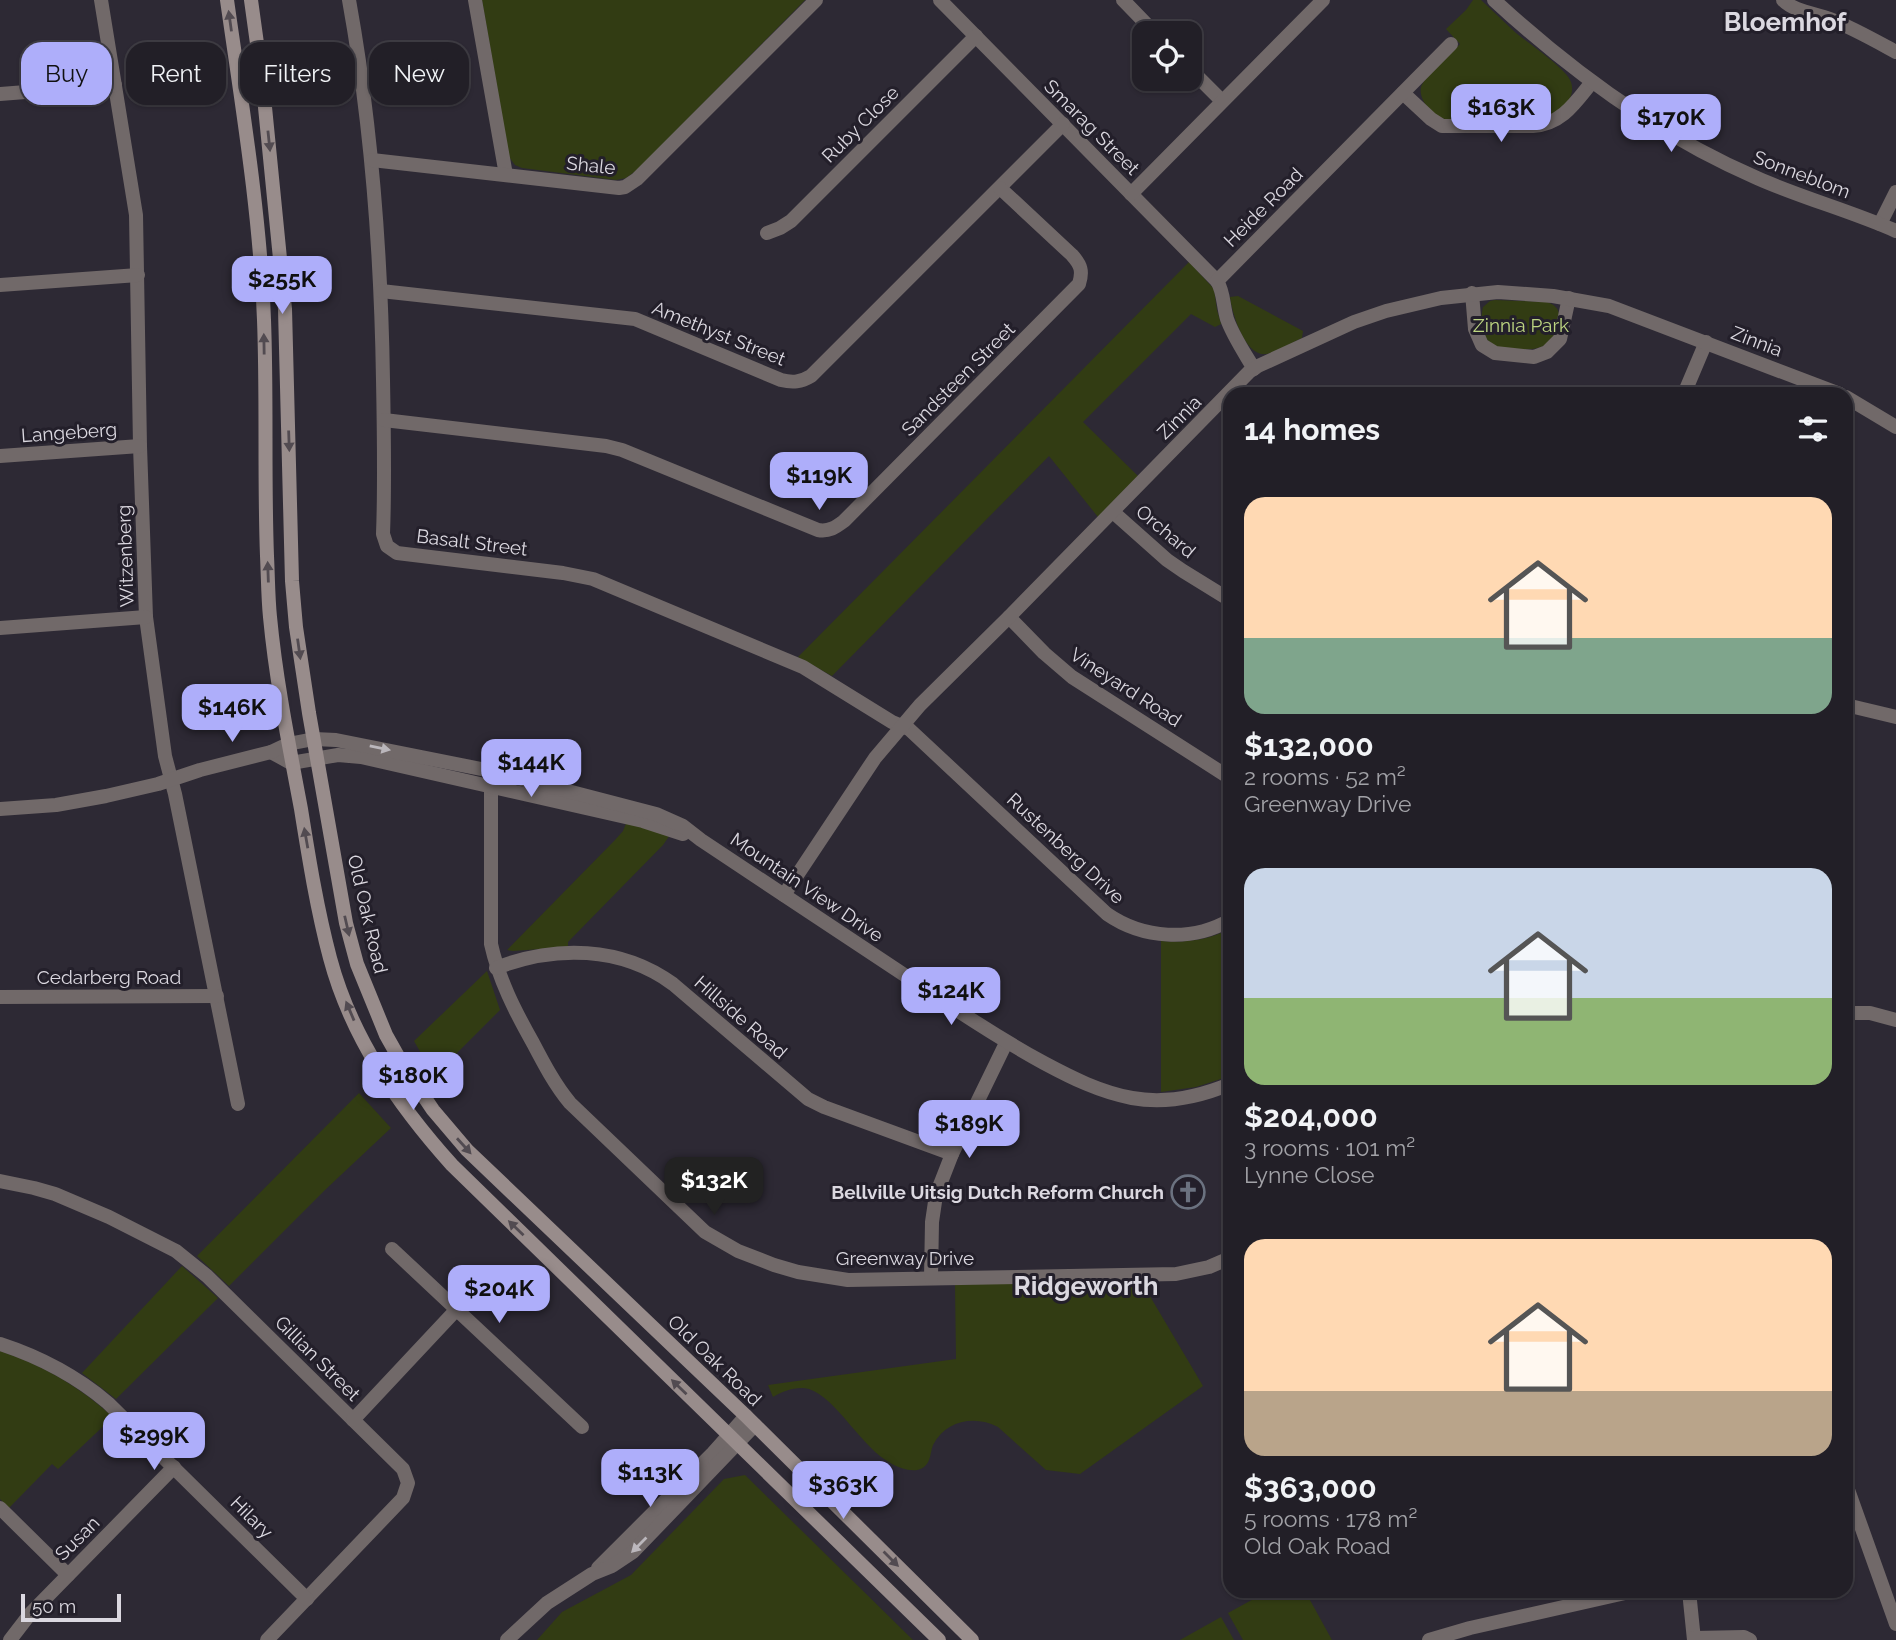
<!DOCTYPE html>
<meta charset="utf-8">
<style>
:root{--surface:#221f27;--page:#2e2c33;--text:#f1f3f6;--muted:#a2a2a7;--line:#3f3d44;--accent:#aeaefa}
body{margin:0;font-family:Raleway,sans-serif;background:var(--page);color:var(--text);height:100vh;display:flex;flex-direction:column;font-size:26px;white-space:nowrap}
*{box-sizing:border-box;margin:0}
p{font-size:23px;color:var(--muted)}
.icon{flex:none;width:38px;height:38px;fill:none;stroke:currentColor;stroke-width:2;stroke-linecap:round;stroke-linejoin:round}
.map{position:relative;flex:1;overflow:hidden}
.details{position:absolute;left:1223px;top:387px;width:630px;height:1211px;display:flex;flex-direction:column;background:var(--surface);border-radius:21px;box-shadow:0 2px 5px #0004,0 0 0 2px var(--line)}
.details>*{flex:none}
.hud{position:absolute;left:21px;top:42px;width:665px;height:63px;display:flex;gap:14px}
.tools{position:absolute;left:1132px;top:21px;display:grid;gap:14px}
.tools a{display:grid;place-items:center;width:70px;height:70px;border-radius:14px;background:var(--surface);box-shadow:0 2px 5px #0004,0 0 0 2px var(--line);font-size:35px}
.scale{position:absolute;left:21px;bottom:18px;width:100px;box-sizing:border-box;padding-left:7px;border:4px solid #dbd8e0;border-top:0;font-size:19px;line-height:24px;white-space:nowrap;color:#dbd8e0;-webkit-text-stroke:5px #231f2a;paint-order:stroke}
.price{position:absolute;translate:-50% -60px;padding:0 16px;border-radius:14px;background:var(--accent);color:#111;font-size:23px;line-height:46px;filter:drop-shadow(0 2px 4px #0008)}
.price::after{content:'';position:absolute;left:50%;top:42px;width:21px;height:16px;margin-left:-10px;background:inherit;clip-path:polygon(0 0,100% 0,50% 100%)}
.price.selected{background:#222;color:#fff}
ul{padding:0;list-style:none}
li{display:grid;align-content:center;gap:14px;height:371px;padding:0 21px}
li span{display:grid;place-items:center;height:217px;border-radius:21px;color:#555}
li>.icon{margin-inline-start:auto}
span .icon{width:126px;height:126px;fill:#fffc;stroke-width:1}
li b{font-size:30px}
h2{display:flex;justify-content:space-between;align-items:center;height:84px;padding:0 21px;font-size:30px}
.chip{padding:0 24px;border-radius:21px;background:var(--surface);box-shadow:0 2px 5px #0004,0 0 0 2px var(--line);font-size:24px;line-height:63px}
.chip.selected{background:var(--accent);color:#111}
.map>svg:first-child{display:block}
.green{fill:#323c13}
.lines{fill:none;stroke-linecap:round;stroke-linejoin:round}
.minor{stroke:#716969;stroke-width:14}
.tertiary{stroke:#716969;stroke-width:14}
.secondary{stroke:#988c8b;stroke-width:14}
.oneway{fill:#524b51}
.oneway2{fill:#bbb7bc}
.labels{text-anchor:middle;stroke-width:6;stroke-linejoin:round;paint-order:stroke}
.street-label{font-size:19px;fill:#dbd8e0;stroke:#231f2a}
.park-label{font-size:19px;fill:#bdd581;stroke:#231f2a}
.poi-label{font-size:19px;font-weight:bold;fill:#dbd8e0;stroke:#231f2a;text-anchor:end}
.district-label{font-size:26px;font-weight:bold;fill:#dbd8e0;stroke:#231f2a}
</style>
<div class="map">
<svg width="1896" height="1640" viewBox="0 0 1896 1640">
<rect width="100%" height="100%" fill="#2d2934"/>
<g class="green">
<polygon points="482,0 805,0 637,170 626,178 616,180 522,168 515,165 509,157"/>
<path d="M1473,0H1481C1493,11 1504,22 1516,33C1528,43 1567,69 1571,82C1576,97 1563,110 1551,115C1538,121 1459,123 1445,119C1433,116 1418,100 1421,87C1424,77 1452,53 1460,44L1446,29L1466,10Z"/>
<polygon points="1189,262 1214,289 1217,310 1221,324 1215,327 1191,314 1083,422 1138,476 1098,517 1049,456 832,676 798,657"/>
<path d="M1238,296L1303,331L1302,338C1291,343 1278,352 1266,354C1245,357 1232,313 1230,297Z"/>
<path d="M1495,300L1547,302C1555,305 1560,309 1559,318C1556,345 1542,351 1517,349C1511,348 1501,349 1495,346C1481,340 1480,319 1483,307L1490,301Z"/>
<polygon points="627,821 670,835 663,845 568,942 568,947 513,951 507,950 615,840 623,831"/>
<path d="M1230,929V1076L1196,1087L1161,1092V941C1186,943 1208,940 1230,929Z"/>
<polygon points="487,971 500,1010 434,1076 414,1041"/>
<polygon points="359,1093 391,1128 325,1190 229,1286 197,1256"/>
<polygon points="182,1266 218,1298 116,1399 82,1373"/>
<path d="M1141,1281L1203,1386L1080,1474L1046,1470L998,1427C975,1415 946,1420 933,1445C931,1450 931,1455 929,1460C923,1476 903,1470 892,1464C861,1448 837,1398 809,1389C797,1386 783,1391 773,1397L768,1385L956,1359L955,1284Z"/>
<path d="M0,1351C43,1365 80,1387 113,1417L58,1469L52,1464L9,1508L0,1499Z"/>
<polygon points="745,1475 913,1640 537,1640 562,1612 631,1575 724,1479"/>
<polygon points="1268,1591 1305,1591 1332,1640 1243,1640 1228,1613"/>
<polygon points="1221,1617 1234,1640 1180,1640"/>
</g>
<g class="lines">
<g class="minor">
<polyline points="101,0 136,215 140,446 146,617 165,756 175,794 238,1104"/>
<path d="M349,0C372,127 381,251 383,380C384,431 385,483 383,534L387,546L397,553L563,573L593,579L803,667L892,722L909,729L1107,914C1143,939 1192,942 1230,920"/>
<polyline points="475,0 506,175"/>
<polyline points="940,0 1217,281"/>
<polyline points="1123,0 1155,33"/>
<path d="M1783,0C1795,12 1815,13 1830,19C1853,28 1874,40 1896,52"/>
<polyline points="1190,69 1222,101"/>
<path d="M1403,93L1431,119L1442,126H1533C1562,124 1575,103 1592,82"/>
<polyline points="0,94 115,85"/>
<polyline points="372,160 619,188 625,187 637,179 816,0"/>
<polyline points="1131,194 1323,0"/>
<polyline points="1880,224 1896,192"/>
<polyline points="767,233 780,228 791,221 976,36"/>
<polyline points="0,285 138,275"/>
<path d="M381,291L635,319L781,380C793,383 801,382 811,376L1063,124"/>
<polyline points="1472,293 1475,329 1482,345 1495,353 1534,357 1547,352 1560,339 1569,298"/>
<path d="M1254,369C1244,352 1233,336 1227,319C1223,306 1224,292 1217,281L1451,44"/>
<polyline points="1684,394 1706,342"/>
<polyline points="1846,397 1896,427"/>
<path d="M384,420L606,446L622,450L818,530C829,532 836,527 844,521L1079,284C1083,271 1081,265 1072,255L1000,188"/>
<polyline points="0,456 140,446"/>
<polyline points="1113,512 1167,560 1183,571 1230,600"/>
<polyline points="1009,617 1044,653 1072,677 1230,778"/>
<polyline points="0,628 146,617"/>
<path d="M491,774V944C499,980 515,1011 533,1043C544,1064 555,1085 570,1103L705,1232L738,1251L774,1265L798,1272L848,1280L1176,1274L1209,1267L1230,1258"/>
<polyline points="784,895 875,758 920,705 1009,617 1249,372 1258,366 1354,322 1386,311 1441,298 1498,292 1553,296 1609,306 1840,394"/>
<path d="M496,968C555,945 621,946 673,984L808,1099L824,1107L952,1154"/>
<polyline points="0,997 217,996"/>
<polyline points="1846,1013 1870,1013 1896,1020"/>
<polyline points="0,1181 34,1188 55,1194 109,1217 176,1251 207,1276 403,1469 408,1483 403,1498 267,1640"/>
<polyline points="392,1249 582,1427"/>
<polyline points="931,1278 932,1222 936,1195 952,1154 1006,1043"/>
<path d="M0,1344C40,1357 76,1376 108,1403L307,1599"/>
<polyline points="353,1420 457,1309"/>
<polyline points="1846,1484 1896,1624"/>
<polyline points="0,1508 68,1575"/>
<polyline points="598,1568 713,1453 746,1416"/>
<polyline points="1689,1591 1694,1640"/>
<polyline points="1694,1638 1744,1637 1750,1640"/>
<polyline points="10,1640 30,1614 174,1467"/>
<polyline points="507,1640 547,1603 592,1574 612,1566 633,1552 755,1425"/>
<polyline points="1429,1640 1470,1628 1634,1591"/>
</g>
<g class="tertiary">
<path d="M1494,0C1572,72 1659,136 1757,178C1802,198 1851,211 1896,231"/>
<polyline points="1846,705 1896,717"/>
<polyline points="271,752 291,763 338,755 361,757 643,821 683,834"/>
<path d="M0,809L56,805L106,796L158,784L200,770L271,752L288,744L314,739L336,740L491,771L656,814L683,826L701,840C774,888 846,936 918,984C959,1012 1000,1039 1044,1063C1072,1078 1100,1092 1132,1098C1166,1104 1199,1097 1230,1084"/>
</g>
<g class="secondary">
<path d="M227,0C242,106 260,212 264,320C267,398 264,477 267,556C268,576 268,597 270,617C276,681 289,745 301,809C309,859 317,909 330,958C351,1037 398,1105 452,1165L939,1640"/>
<polyline points="251,0 263,87 285,309 292,581 296,627 309,713 346,923 357,964 386,1035 404,1067 433,1110 467,1150 746,1416 972,1640"/>
</g>
</g>
<defs><path id="oneway-solid" d="M-6-.8H1V-3.2L6.5 0L1 3.2V.8H-6Z" transform="scale(1.75)"/></defs>
<g class="oneway">
<use href="#oneway-solid" transform="translate(230 21) rotate(-98)"/>
<use href="#oneway-solid" transform="translate(269 141) rotate(84)"/>
<use href="#oneway-solid" transform="translate(264 344) rotate(-91)"/>
<use href="#oneway-solid" transform="translate(289 441) rotate(88)"/>
<use href="#oneway-solid" transform="translate(268 572) rotate(-92)"/>
<use href="#oneway-solid" transform="translate(299 649) rotate(82)"/>
<use href="#oneway-solid" transform="translate(306 838) rotate(-100)"/>
<use href="#oneway-solid" transform="translate(347 926) rotate(77)"/>
<use href="#oneway-solid" transform="translate(350 1011) rotate(-113)"/>
<use href="#oneway-solid" transform="translate(464 1146) rotate(48)"/>
<use href="#oneway-solid" transform="translate(516 1228) rotate(-136)"/>
<use href="#oneway-solid" transform="translate(679 1387) rotate(-136)"/>
<use href="#oneway-solid" transform="translate(891 1559) rotate(45)"/>
</g>
<g class="oneway2">
<use href="#oneway-solid" transform="translate(380 748) rotate(12)"/>
<use href="#oneway-solid" transform="translate(639 1545) rotate(135)"/>
</g>
<defs>
<symbol id="church-ring" viewBox="-11 -11 22 22"><circle r="9.5" fill="#231f2a" stroke="#6b7280" stroke-width="1.5"/><path d="M-1.2-6h2.4v3.5h3.3v2.4h-3.3V6h-2.4V-.1h-3.3v-2.4h3.3Z" fill="#6b7280"/></symbol>
</defs>
<g fill-rule="evenodd">
<use href="#church-ring" x="1169" y="1173" width="38" height="38"/>
</g>
<g class="labels">
<g class="street-label">
<text transform="translate(860 124) rotate(-45)" y="7">Ruby Close</text>
<text transform="translate(1092 127) rotate(45)" y="7">Smarag Street</text>
<text transform="translate(591 165) rotate(6)" y="7">Shale</text>
<text transform="translate(1802 174) rotate(21)" y="7">Sonneblom</text>
<text transform="translate(1263 207) rotate(-45)" y="7">Heide Road</text>
<text transform="translate(719 333) rotate(22)" y="7">Amethyst Street</text>
<text transform="translate(1757 341) rotate(21)" y="7">Zinnia</text>
<text transform="translate(958 379) rotate(-45)" y="7">Sandsteen Street</text>
<text transform="translate(1179 417) rotate(-45)" y="7">Zinnia</text>
<text transform="translate(69 432) rotate(-4)" y="7">Langeberg</text>
<text transform="translate(1166 531) rotate(40)" y="7">Orchard</text>
<text transform="translate(472 542) rotate(7)" y="7">Basalt Street</text>
<text transform="translate(125 556) rotate(-92)" y="7">Witzenberg</text>
<text transform="translate(1126 687) rotate(33)" y="7">Vineyard Road</text>
<text transform="translate(1066 848) rotate(43)" y="7">Rustenberg Drive</text>
<text transform="translate(807 887) rotate(34)" y="7">Mountain View Drive</text>
<text transform="translate(368 914) rotate(77)" y="7">Old Oak Road</text>
<text x="109" y="984">Cedarberg Road</text>
<text transform="translate(741 1017) rotate(41)" y="7">Hillside Road</text>
<text x="905" y="1265">Greenway Drive</text>
<text transform="translate(318 1358) rotate(45)" y="7">Gillian Street</text>
<text transform="translate(715 1360) rotate(44)" y="7">Old Oak Road</text>
<text transform="translate(252 1517) rotate(45)" y="7">Hilary</text>
<text transform="translate(77 1538) rotate(-45)" y="7">Susan</text>
</g>
<g class="park-label">
<text x="1521" y="332">Zinnia Park</text>
</g>
<g class="poi-label">
<text x="1164" y="1199">Bellville Uitsig Dutch Reform Church</text>
</g>
<g class="district-label">
<text x="1785" y="31">Bloemhof</text>
<text x="1086" y="1295">Ridgeworth</text>
</g>
</g>
</svg>
<div class="tools">
<a><svg class="icon" aria-label="locate" viewBox="0 0 24 24"><circle cx="12" cy="12" r="6"/><path d="M12 2v4M12 18v4M2 12h4M18 12h4"/></svg></a>
</div>
<div class="scale">50 m</div>
<b class="price" style="left:1501px;top:144px">$163K</b>
<b class="price" style="left:1671px;top:154px">$170K</b>
<b class="price" style="left:282px;top:316px">$255K</b>
<b class="price" style="left:819px;top:512px">$119K</b>
<b class="price" style="left:232px;top:744px">$146K</b>
<b class="price" style="left:531px;top:799px">$144K</b>
<b class="price" style="left:951px;top:1027px">$124K</b>
<b class="price" style="left:413px;top:1112px">$180K</b>
<b class="price" style="left:969px;top:1160px">$189K</b>
<b class="price selected" style="left:714px;top:1217px">$132K</b>
<b class="price" style="left:499px;top:1325px">$204K</b>
<b class="price" style="left:154px;top:1472px">$299K</b>
<b class="price" style="left:650px;top:1509px">$113K</b>
<b class="price" style="left:843px;top:1521px">$363K</b>
<div class="hud">
<a class="chip selected">Buy</a>
<a class="chip">Rent</a>
<a class="chip">Filters</a>
<a class="chip">New</a>
</div>
<section class="details">
<h2>14 homes<svg class="icon" aria-label="filters" viewBox="0 0 24 24"><path d="M4 7h16M4 17h16"/><circle cx="9" cy="7" r="2"/><circle cx="15" cy="17" r="2"/></svg></h2>
<ul>
<li><span style="background:linear-gradient(#ffd9b3 65%,#7fa58c 0)"><svg class="icon" aria-label="home" viewBox="0 0 24 24"><path d="M3 11l9-7 9 7M6 9v11h12V9"/></svg></span><div><b>$132,000</b><p>2 rooms · 52 m²</p><p>Greenway Drive</p></div></li>
<li><span style="background:linear-gradient(#c9d6e8 60%,#8fb573 0)"><svg class="icon" aria-label="home" viewBox="0 0 24 24"><path d="M3 11l9-7 9 7M6 9v11h12V9"/></svg></span><div><b>$204,000</b><p>3 rooms · 101 m²</p><p>Lynne Close</p></div></li>
<li><span style="background:linear-gradient(#ffd9b3 70%,#b9a48a 0)"><svg class="icon" aria-label="home" viewBox="0 0 24 24"><path d="M3 11l9-7 9 7M6 9v11h12V9"/></svg></span><div><b>$363,000</b><p>5 rooms · 178 m²</p><p>Old Oak Road</p></div></li>
</ul>
</section>
</div>
